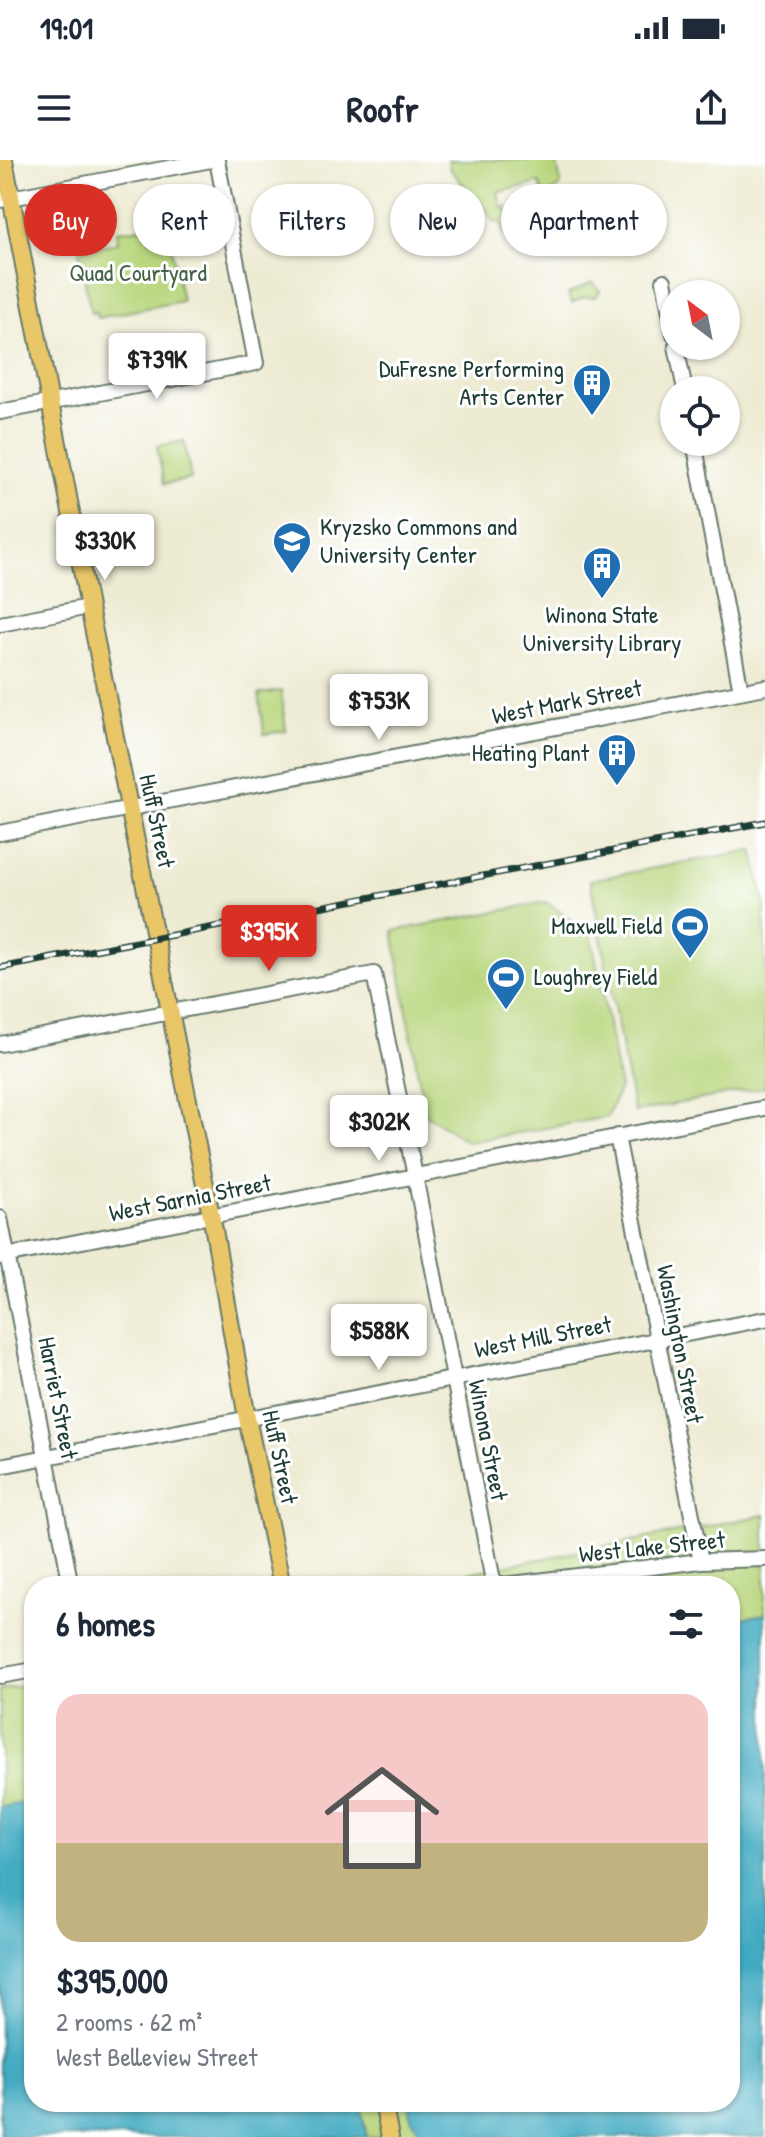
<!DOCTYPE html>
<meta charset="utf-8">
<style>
:root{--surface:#fff;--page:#f2f2f3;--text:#1f2937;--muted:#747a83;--accent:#d93025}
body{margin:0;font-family:"Patrick Hand",sans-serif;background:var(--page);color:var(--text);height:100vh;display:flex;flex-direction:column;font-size:30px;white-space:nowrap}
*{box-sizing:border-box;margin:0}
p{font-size:26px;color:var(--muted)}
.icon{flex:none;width:44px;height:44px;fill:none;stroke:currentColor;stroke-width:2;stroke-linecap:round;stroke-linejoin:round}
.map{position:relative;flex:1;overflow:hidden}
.panel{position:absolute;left:24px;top:1416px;width:716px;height:536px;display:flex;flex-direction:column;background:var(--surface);border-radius:32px;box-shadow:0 2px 6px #0004}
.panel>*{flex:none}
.hud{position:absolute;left:24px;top:24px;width:718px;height:72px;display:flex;gap:16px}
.needle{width:52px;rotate:328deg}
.tools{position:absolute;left:660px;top:120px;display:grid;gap:16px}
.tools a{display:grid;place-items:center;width:80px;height:80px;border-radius:50%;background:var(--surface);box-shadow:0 2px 6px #0004;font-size:40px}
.price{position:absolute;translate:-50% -68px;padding:0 18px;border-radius:8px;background:#fff;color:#222;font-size:26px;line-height:52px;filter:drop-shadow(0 2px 4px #0008)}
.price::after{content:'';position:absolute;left:50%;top:48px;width:24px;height:18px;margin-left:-12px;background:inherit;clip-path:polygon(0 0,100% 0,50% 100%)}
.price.current{background:var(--accent);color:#fff}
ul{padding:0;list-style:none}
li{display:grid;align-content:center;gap:16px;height:424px;padding:0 32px}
li span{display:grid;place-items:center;height:248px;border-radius:24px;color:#555}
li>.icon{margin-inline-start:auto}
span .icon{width:144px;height:144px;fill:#fffc;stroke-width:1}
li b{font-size:34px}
h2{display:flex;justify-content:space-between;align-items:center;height:96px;padding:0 32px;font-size:34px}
.tag{padding:0 28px;border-radius:36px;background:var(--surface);box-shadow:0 2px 6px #0004;font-size:28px;line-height:72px}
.tag.current{background:var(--accent);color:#fff}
.status{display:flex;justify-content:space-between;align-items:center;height:56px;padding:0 40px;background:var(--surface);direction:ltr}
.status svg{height:22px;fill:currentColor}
header{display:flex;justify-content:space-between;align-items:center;height:104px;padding:0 32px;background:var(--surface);font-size:36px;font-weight:800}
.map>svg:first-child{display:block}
.green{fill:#b8d57b;stroke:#6c8958;stroke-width:2}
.water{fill:#42abc2;stroke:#30747b;stroke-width:2}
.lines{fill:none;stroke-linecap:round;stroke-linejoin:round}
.minor-casing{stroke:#677a6c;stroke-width:18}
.major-casing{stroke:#677a6c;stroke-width:20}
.minor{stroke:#fff;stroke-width:14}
.major{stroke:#e9c769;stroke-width:16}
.rail-casing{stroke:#1f3d34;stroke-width:7}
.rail{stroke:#fff;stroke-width:4;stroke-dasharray:12;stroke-linecap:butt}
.labels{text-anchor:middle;stroke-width:6;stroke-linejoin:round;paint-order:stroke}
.park-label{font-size:24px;fill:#456346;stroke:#fff}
.poi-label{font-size:24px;fill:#1f3d34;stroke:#fff;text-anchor:end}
.street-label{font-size:24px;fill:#1f3d34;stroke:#fff}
</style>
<div class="status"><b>19:01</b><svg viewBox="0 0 49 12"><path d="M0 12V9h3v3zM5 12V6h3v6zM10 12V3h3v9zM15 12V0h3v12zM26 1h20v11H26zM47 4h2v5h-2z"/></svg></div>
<header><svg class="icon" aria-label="menu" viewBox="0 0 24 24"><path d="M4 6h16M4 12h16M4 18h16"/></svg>Roofr<svg class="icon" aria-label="share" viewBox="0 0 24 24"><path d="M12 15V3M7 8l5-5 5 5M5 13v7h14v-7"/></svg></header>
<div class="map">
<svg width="765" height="1977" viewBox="0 0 765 1977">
<rect width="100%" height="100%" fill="#fff"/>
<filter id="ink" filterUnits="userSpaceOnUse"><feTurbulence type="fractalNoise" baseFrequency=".0125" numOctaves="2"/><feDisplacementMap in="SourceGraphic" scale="16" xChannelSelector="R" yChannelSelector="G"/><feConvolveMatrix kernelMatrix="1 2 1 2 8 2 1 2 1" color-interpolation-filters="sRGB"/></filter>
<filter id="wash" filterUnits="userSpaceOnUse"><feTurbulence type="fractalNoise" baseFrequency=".006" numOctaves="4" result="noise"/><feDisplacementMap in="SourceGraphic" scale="32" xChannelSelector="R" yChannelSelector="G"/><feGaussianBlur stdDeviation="1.8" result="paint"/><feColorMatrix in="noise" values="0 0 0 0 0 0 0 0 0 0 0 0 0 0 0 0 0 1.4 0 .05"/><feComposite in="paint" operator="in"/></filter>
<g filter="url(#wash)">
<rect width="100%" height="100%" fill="#eeebd3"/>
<g class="green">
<polygon points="448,0 554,0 557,4 561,25 544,39 540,23 498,32 501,47 506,46 512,75 505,76 501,61 496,63 450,9"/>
<polygon points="349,41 354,61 299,73 304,63 315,62 327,50 341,50"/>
<polygon points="167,65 182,141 97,158 96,152 91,153 79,90 118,83 117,71"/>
<polygon points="593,122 600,131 596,137 584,137 572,143 568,134"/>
<polygon points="184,281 191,319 164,324 157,286"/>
<polygon points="281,531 286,571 264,574 259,534"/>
<polygon points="753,690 765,744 765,927 634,952 590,720"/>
<polygon points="546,742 591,774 620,928 607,957 468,982 425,954 393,771"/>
<polygon points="765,1355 765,1977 0,1977 0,1530 34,1523 34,1942 730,1942 730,1426 401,1426"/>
</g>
<g class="water">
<polygon points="765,1454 765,1977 423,1977 411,1958 409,1942 730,1942 730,1460"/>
<polygon points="34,1641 34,1942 360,1942 367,1977 0,1977 0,1647"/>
</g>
</g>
<g filter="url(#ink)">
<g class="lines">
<defs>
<g id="minor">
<polyline points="0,40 211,0"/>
<polyline points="664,121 674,174"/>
<polyline points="676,186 685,230"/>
<polyline points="0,252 256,203 217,0"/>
<polyline points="694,282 741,531"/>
<polyline points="0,464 89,447"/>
<polyline points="0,673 765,527"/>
<polyline points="0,884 374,814 415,1016 494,1426"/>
<polyline points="617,976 701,1401"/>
<polyline points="0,1058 71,1426"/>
<polyline points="0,1097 765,948"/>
<polyline points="0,1306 765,1159"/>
<polyline points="495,1426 701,1401 765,1399"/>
<polyline points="0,1516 34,1510"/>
</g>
<g id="major">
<polyline points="4,0 89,447 214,1070 247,1258 282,1426"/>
<polyline points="383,1942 390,1977"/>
</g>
</defs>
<use href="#minor" class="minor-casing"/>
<use href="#major" class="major-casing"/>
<use href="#minor" class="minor"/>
<use href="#major" class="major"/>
<defs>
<polyline id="rail" points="0,808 765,662"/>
</defs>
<use href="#rail" class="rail-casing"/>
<use href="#rail" class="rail"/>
</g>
</g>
<defs>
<symbol id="building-pin" viewBox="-11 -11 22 30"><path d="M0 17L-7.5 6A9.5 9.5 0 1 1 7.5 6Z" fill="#1f6fb2" stroke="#fff"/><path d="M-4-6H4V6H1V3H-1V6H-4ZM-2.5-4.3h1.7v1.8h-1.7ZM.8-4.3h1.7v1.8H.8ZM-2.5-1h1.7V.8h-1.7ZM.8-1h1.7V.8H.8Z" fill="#fff"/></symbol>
<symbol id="university-pin" viewBox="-11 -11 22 30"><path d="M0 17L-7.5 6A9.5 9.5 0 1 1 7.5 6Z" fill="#1f6fb2" stroke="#fff"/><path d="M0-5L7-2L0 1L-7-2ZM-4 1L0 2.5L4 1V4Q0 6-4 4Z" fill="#fff"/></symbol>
<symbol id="stadium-pin" viewBox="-11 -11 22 30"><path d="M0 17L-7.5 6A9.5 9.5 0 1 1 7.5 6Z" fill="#1f6fb2" stroke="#fff"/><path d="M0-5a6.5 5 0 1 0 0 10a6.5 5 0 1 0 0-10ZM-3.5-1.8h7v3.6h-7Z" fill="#fff"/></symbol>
</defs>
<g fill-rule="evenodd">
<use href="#building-pin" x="570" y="201" width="44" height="60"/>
<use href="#university-pin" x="270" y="359" width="44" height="60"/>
<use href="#building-pin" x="580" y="384" width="44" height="60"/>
<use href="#building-pin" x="595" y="571" width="44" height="60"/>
<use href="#stadium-pin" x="668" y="744" width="44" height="60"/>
<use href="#stadium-pin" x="484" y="795" width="44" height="60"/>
</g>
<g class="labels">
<g class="park-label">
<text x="138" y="121">Quad Courtyard</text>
</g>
<g class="poi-label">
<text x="564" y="217">DuFresne Performing<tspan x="564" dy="28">Arts Center</tspan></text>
<text x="320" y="375" text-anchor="start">Kryzsko Commons and<tspan x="320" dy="28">University Center</tspan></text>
<text x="602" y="463" text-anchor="middle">Winona State<tspan x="602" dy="28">University Library</tspan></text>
<text x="589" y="601">Heating Plant</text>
<text x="662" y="774">Maxwell Field</text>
<text x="534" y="825" text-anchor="start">Loughrey Field</text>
</g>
<g class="street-label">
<text transform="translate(567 542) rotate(-11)" y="8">West Mark Street</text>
<text transform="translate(157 661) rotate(78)" y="8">Huff Street</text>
<text transform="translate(190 1038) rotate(-11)" y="8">West Sarnia Street</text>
<text transform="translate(543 1177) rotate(-11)" y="8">West Mill Street</text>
<text transform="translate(680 1184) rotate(79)" y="8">Washington Street</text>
<text transform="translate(58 1238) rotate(79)" y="8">Harriet Street</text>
<text transform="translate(488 1280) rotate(79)" y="8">Winona Street</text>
<text transform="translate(280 1297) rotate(78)" y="8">Huff Street</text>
<text transform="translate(652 1387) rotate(-6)" y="8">West Lake Street</text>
</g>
</g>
</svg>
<div class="tools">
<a><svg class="needle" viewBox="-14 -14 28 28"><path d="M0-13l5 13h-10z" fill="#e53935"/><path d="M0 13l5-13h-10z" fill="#747a83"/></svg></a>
<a><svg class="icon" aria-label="locate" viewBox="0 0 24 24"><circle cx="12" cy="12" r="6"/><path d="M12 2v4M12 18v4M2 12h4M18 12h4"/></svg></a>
</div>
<b class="price" style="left:157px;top:241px">$739K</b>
<b class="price" style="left:105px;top:422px">$330K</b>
<b class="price" style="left:379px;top:582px">$753K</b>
<b class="price current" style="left:269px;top:813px">$395K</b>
<b class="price" style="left:379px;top:1003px">$302K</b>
<b class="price" style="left:379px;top:1212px">$588K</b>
<div class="hud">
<a class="tag current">Buy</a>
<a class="tag">Rent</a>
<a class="tag">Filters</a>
<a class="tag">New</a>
<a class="tag">Apartment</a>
</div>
<section class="panel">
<h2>6 homes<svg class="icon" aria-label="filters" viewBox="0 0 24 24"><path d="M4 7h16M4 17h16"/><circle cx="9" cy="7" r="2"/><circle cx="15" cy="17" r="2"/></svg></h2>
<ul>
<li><span style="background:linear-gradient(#f6c9c9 60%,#c2b280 0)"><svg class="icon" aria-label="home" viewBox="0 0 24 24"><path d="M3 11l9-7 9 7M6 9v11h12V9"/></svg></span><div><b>$395,000</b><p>2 rooms · 62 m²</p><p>West Belleview Street</p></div></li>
</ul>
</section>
</div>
